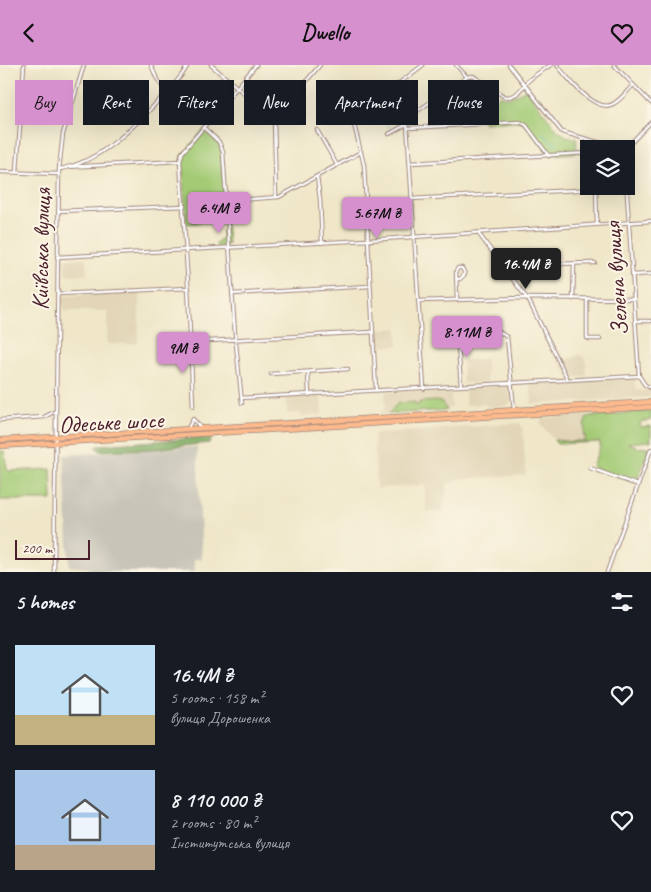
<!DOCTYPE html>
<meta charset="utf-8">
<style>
:root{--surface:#171b24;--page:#242831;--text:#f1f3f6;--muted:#9ea1a6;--accent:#d690ce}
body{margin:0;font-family:Caveat,sans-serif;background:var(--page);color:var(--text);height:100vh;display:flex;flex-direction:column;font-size:19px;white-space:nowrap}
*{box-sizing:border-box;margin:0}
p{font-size:16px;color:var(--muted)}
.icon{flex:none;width:28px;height:28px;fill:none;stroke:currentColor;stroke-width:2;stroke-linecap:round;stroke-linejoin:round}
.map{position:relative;height:507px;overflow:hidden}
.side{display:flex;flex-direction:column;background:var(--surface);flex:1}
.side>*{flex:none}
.top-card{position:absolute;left:15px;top:15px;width:621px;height:45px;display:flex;gap:10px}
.controls{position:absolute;left:580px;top:75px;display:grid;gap:10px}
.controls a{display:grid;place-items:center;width:55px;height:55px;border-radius:0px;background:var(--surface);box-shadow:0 5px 20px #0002;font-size:25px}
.scale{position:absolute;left:15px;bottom:12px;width:75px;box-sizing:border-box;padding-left:5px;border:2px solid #4a1f2b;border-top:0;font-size:14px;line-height:18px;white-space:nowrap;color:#4a1f2b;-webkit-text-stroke:4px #fcf5e5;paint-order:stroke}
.price{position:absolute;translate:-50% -42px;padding:0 11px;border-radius:5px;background:var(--accent);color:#111;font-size:16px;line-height:32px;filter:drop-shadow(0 1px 2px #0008)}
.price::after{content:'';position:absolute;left:50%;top:30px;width:15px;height:11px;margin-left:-8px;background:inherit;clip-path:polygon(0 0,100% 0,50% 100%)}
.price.on{background:#222;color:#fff}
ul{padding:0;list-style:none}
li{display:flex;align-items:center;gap:15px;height:125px;padding:0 15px}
li span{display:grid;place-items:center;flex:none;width:140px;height:100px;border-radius:0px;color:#555}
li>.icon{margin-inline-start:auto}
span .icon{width:60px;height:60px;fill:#fffc;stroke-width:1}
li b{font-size:21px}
h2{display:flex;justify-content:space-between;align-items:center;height:60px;padding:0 15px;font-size:21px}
.pill{padding:0 18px;border-radius:0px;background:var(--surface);box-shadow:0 5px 20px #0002;font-size:18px;line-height:45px}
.pill.on{background:var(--accent);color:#111}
header{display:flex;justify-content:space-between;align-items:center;height:65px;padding:0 15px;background:var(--accent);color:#111;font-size:22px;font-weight:700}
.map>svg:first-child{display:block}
.built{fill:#e2d6b7}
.industrial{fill:#c7c4b8}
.green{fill:#a3ca75;stroke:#767450}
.forest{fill:#82ae66;stroke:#666648}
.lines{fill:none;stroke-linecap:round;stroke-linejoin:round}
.stream{stroke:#4ebbc6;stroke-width:1}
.minor-casing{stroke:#9d837a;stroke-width:4.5}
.highway-casing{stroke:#9d837a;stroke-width:6}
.minor{stroke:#fff;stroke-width:2.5}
.highway{stroke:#fcba8d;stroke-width:4.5}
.labels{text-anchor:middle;stroke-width:4;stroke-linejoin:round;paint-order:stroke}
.street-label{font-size:24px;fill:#4a1f2b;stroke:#fcf5e5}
</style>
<header><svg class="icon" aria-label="back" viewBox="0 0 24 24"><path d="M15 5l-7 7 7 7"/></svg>Dwello<svg class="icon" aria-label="heart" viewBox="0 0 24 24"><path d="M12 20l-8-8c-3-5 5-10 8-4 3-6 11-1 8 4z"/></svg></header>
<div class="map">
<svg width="651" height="507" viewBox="0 0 651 507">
<rect width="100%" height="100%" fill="#fcf5e5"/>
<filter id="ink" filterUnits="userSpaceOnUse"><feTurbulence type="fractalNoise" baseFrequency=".02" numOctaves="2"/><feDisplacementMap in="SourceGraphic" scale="10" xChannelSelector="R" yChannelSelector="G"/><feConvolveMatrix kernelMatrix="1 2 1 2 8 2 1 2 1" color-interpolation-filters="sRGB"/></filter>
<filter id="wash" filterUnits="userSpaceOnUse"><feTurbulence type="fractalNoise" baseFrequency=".0096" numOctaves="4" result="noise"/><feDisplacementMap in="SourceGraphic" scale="20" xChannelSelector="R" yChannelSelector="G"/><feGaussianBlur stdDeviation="1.12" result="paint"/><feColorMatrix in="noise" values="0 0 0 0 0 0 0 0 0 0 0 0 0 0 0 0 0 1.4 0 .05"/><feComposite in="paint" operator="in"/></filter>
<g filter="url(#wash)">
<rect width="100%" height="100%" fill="#f0e7c9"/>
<g class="built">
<polygon points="86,193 87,209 65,210 64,194"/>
<polygon points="140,227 138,278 134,279 107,279 107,246 64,246 64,240 61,240 61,231 107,229 110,231 113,232 116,228"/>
<polygon points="397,263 398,281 376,282 375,265"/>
<polygon points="580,289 582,292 585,292 587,312 569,312 561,298"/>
<polygon points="486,294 487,318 463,318 462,295"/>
<polygon points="635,313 636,325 651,325 651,332 532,339 530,318"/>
<polygon points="511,320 512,337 507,341 486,342 485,339 465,340 465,323"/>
<polygon points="450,324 452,343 379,349 385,343 385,327"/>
<polygon points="321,331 322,350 301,351 301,348 287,349 286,332"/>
<polygon points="585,350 587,353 587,378 557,379 540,358 542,353"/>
<polygon points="520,358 523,365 526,410 458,414 457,416 448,419 443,446 439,447 426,447 425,420 377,423 374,369"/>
</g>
<polygon class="industrial" points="197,382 202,494 194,494 195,507 90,507 88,503 69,501 64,390"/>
<g class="green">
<path d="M526,24L557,65L566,71L576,73L577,88L550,90L523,57L520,56L483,58L485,46L500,30C512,36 516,28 526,24Z"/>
<polygon points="203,65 218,78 221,87 228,179 226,181 217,182 216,178 222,173 222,165 225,163 225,156 212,157 212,159 209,157 186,159 182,91"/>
<polygon points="436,336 441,337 447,345 388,349 398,338 415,337 415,340 419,340 419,337"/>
<polygon points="651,346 651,355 640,357 641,362 651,361 651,376 628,378 636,381 637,383 650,382 636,418 592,402 600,382 600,377 557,379 554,375 575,377 575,376 585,376 585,371 583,371 585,361 584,360 587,353 590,351"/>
<polygon points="0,386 4,386 7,404 9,406 51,404 52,435 0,435"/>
</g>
<polygon class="forest" points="209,372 211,374 209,378 154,384 100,386 96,382 101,380"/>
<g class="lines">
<g class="stream">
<polyline points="374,34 390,63"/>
<polyline points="543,68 549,75 556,79"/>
</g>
</g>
</g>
<g filter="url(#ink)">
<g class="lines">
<defs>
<g id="minor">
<polyline points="151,0 156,12 166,27"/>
<polyline points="211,0 274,54"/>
<path d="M456,0L467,12L473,11L505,32C518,32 520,24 527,17C534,10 543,5 551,0"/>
<polyline points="509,0 562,67 622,84"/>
<path d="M557,0C566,11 595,49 613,39C621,35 627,26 633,20"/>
<polyline points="614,0 651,38"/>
<polyline points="398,19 417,46"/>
<polyline points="450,24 477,41"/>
<polyline points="346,27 364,100 376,325"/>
<polyline points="385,29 423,0"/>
<polyline points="407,59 424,324"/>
<polyline points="203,62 219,77 223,87 235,269 242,338"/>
<polyline points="408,63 520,57 526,60 549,91"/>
<polyline points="317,65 337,100"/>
<polyline points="389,69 407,59 410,51 467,12"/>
<polyline points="598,84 602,79"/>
<polyline points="625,84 651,57"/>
<polyline points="180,96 188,220 193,341"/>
<polyline points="410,98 589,88"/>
<polyline points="67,102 180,96 182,88 256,0"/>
<path d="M60,104C100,97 134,62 161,33C171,23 181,13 188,0"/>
<polyline points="17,106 24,0"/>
<polyline points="0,107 58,109"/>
<polyline points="317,112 320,134 322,178"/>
<polyline points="626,114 639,311 645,320 651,323"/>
<polyline points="596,121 597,159"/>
<polyline points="276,132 274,54 320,0"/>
<polyline points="411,134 596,124"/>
<polyline points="226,136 279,132 361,87"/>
<polyline points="58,146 184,141"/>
<polyline points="478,168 529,236 568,315"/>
<polyline points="57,192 368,175 651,156"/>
<polyline points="546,199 595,198"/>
<polyline points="633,210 651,209"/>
<polyline points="456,214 460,214 465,209 462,203 458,203 456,206 457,234"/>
<polyline points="58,229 189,223"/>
<polyline points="232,229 370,221"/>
<polyline points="573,234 574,199"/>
<polyline points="587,234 587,273 589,274 600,274"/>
<polyline points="418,236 524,233 634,234"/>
<polyline points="635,256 651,256"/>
<polyline points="457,267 461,321"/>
<polyline points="459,269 498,266 507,272 514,345"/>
<polyline points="191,277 373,267"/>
<polyline points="308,307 309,330"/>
<polyline points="271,309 348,304"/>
<polyline points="241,333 639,311"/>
<polyline points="0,355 44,352 56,346"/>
<polyline points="188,363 193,354 200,362"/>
<polyline points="590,403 638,420"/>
<polyline points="54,507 59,104 63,69 84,0"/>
<polyline points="607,507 651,384"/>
</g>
<g id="highway">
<polyline points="0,375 651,337"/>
<polyline points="0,381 651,342"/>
</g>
</defs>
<use href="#minor" class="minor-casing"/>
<use href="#highway" class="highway-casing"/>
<use href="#minor" class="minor"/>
<use href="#highway" class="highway"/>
</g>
</g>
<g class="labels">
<g class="street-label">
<text transform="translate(41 184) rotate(-89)" y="8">Київська вулиця</text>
<text transform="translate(616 214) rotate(-94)" y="8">Зелена вулиця</text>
<text transform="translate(111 357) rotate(-3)" y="8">Одеське шосе</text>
</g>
</g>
</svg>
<div class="controls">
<a><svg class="icon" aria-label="layers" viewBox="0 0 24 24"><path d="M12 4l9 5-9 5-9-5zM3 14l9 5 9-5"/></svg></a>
</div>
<div class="scale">200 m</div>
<b class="price" style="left:219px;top:169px">6.4M ₴</b>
<b class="price" style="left:377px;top:174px">5.67M ₴</b>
<b class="price on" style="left:526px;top:225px">16.4M ₴</b>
<b class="price" style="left:467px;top:293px">8.11M ₴</b>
<b class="price" style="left:183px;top:309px">9M ₴</b>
<div class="top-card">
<a class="pill on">Buy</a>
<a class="pill">Rent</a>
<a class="pill">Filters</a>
<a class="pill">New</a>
<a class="pill">Apartment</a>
<a class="pill">House</a>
</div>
</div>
<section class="side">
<h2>5 homes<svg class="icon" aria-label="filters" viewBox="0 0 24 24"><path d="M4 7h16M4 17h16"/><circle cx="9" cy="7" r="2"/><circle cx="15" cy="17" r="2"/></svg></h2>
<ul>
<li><span style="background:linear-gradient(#bfe0f5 70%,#c2b280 0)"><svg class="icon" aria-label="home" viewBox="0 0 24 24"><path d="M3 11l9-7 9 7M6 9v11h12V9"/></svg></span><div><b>16.4M ₴</b><p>5 rooms · 158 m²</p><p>вулиця Дорошенка</p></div><svg class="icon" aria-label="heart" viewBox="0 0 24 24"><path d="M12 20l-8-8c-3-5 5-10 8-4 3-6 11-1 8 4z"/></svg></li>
<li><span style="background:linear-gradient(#a9c7e8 75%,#b9a48a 0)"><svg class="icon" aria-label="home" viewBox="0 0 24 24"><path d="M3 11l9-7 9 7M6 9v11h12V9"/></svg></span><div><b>8 110 000 ₴</b><p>2 rooms · 80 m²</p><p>Інститутська вулиця</p></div><svg class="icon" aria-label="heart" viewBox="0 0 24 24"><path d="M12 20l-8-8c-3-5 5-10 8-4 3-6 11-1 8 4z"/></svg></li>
</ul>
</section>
